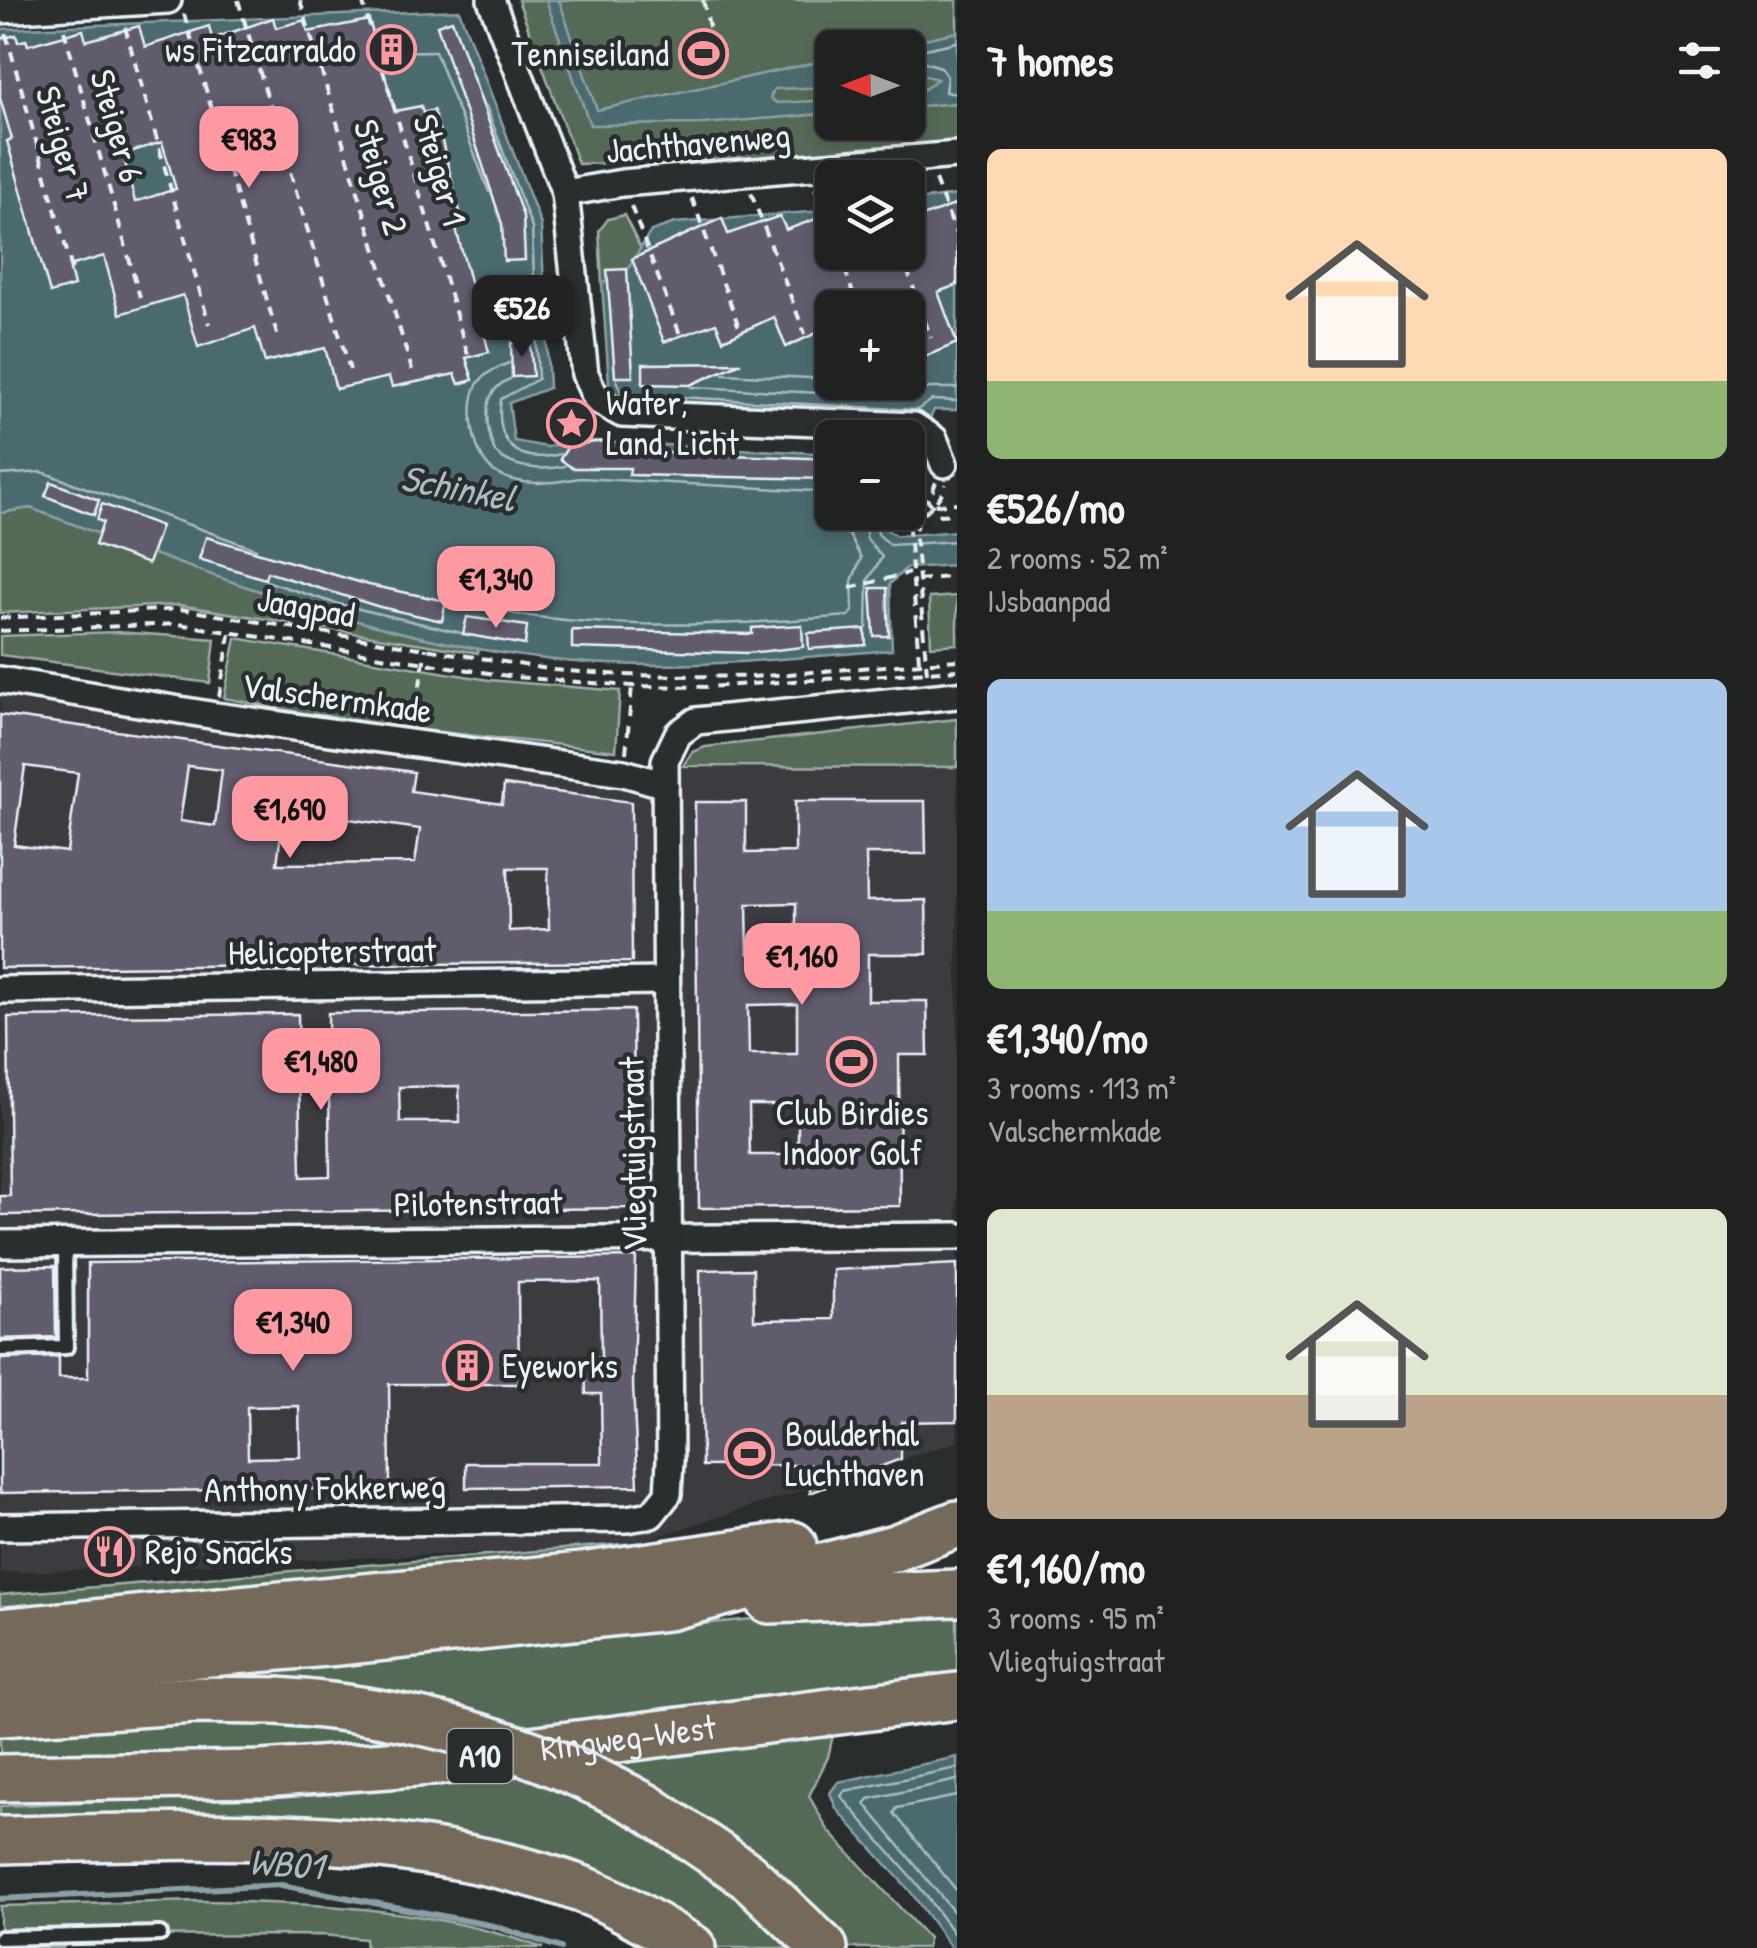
<!DOCTYPE html>
<meta charset="utf-8">
<style>
:root{--surface:#202222;--page:#2d2f2f;--text:#f1f3f6;--muted:#a2a4a5;--line:#3d3f40;--accent:#ff9aa2}
body{margin:0;font-family:"Patrick Hand",sans-serif;background:var(--page);color:var(--text);height:100vh;display:flex;flex-direction:column;font-size:38px;white-space:nowrap}
*{box-sizing:border-box;margin:0}
p{font-size:32px;color:var(--muted)}
.icon{flex:none;width:55px;height:55px;fill:none;stroke:currentColor;stroke-width:2;stroke-linecap:round;stroke-linejoin:round}
.map{position:relative;flex:1;overflow:hidden}
.drawer{display:flex;flex-direction:column;background:var(--surface);width:800px}
.drawer>*{flex:none}
.needle{width:65px;rotate:270deg}
.fabs{position:absolute;left:815px;top:30px;display:grid;gap:20px}
.fabs a{display:grid;place-items:center;width:110px;height:110px;border-radius:15px;background:var(--surface);box-shadow:0 5px 15px #0003,0 0 0 2px var(--line);font-size:50px}
.price{position:absolute;translate:-50% -85px;padding:0 22px;border-radius:20px;background:var(--accent);color:#111;font-size:32px;line-height:65px;filter:drop-shadow(0 2px 5px #0008)}
.price::after{content:'';position:absolute;left:50%;top:60px;width:30px;height:22px;margin-left:-15px;background:inherit;clip-path:polygon(0 0,100% 0,50% 100%)}
.price.selected{background:#222;color:#fff}
ul{padding:0;list-style:none}
li{display:grid;align-content:center;gap:20px;height:530px;padding:0 30px}
li span{display:grid;place-items:center;height:310px;border-radius:15px;color:#555}
li>.icon{margin-inline-start:auto}
span .icon{width:180px;height:180px;fill:#fffc;stroke-width:1}
li b{font-size:42px}
h2{display:flex;justify-content:space-between;align-items:center;height:120px;padding:0 30px;font-size:42px}
main{display:flex;flex:1;min-height:0}
.map>svg:first-child{display:block}
.built{fill:#3a3b41}
.green{fill:#556a56;stroke:#9eaea7;stroke-width:2.5}
.water{fill:#4c6a6f;stroke:#8aa0a6;stroke-width:2.5;fill-rule:evenodd}
.lines{fill:none;stroke-linecap:round;stroke-linejoin:round}
.shore{stroke:#aabbc1;stroke-width:2.5}
.stream{stroke:#8aa0a6;stroke-width:6}
.building{fill:#615c6e;stroke:#e8f1f8;stroke-width:2.5;fill-rule:evenodd}
.service-casing{stroke:#e8f1f8;stroke-width:20}
.minor-casing{stroke:#e8f1f8;stroke-width:32}
.motorway-casing{stroke:#e8f1f8;stroke-width:52}
.path{stroke:#e8f1f8;stroke-width:4;stroke-dasharray:10 8;stroke-linecap:butt}
.service{stroke:#2a2d2e;stroke-width:12}
.minor{stroke:#2a2d2e;stroke-width:25}
.motorway{stroke:#746a5a;stroke-width:45}
.motorway-bridge-casing{stroke:#e8f1f8;stroke-width:52;stroke-linecap:butt}
.motorway-bridge{stroke:#746a5a;stroke-width:45}
.labels{text-anchor:middle;stroke-width:9;stroke-linejoin:round;paint-order:stroke}
.shield{fill:#2a2d2e;stroke:#afb6bb;stroke-width:2.5}
.shield-label{font-size:32px;font-weight:bold;fill:#e8f1f8}
.poi-label{font-size:35px;fill:#e8f1f8;stroke:#2a2d2e;text-anchor:start}
.street-label{font-size:35px;fill:#e8f1f8;stroke:#2a2d2e}
.water-label{font-size:38px;font-style:italic;fill:#aabbc1;stroke:#2a2d2e}
</style>
<main>
<div class="map">
<svg width="957" height="1948" viewBox="0 0 957 1948">
<rect width="100%" height="100%" fill="#2a2d2e"/>
<filter id="ink" filterUnits="userSpaceOnUse"><feTurbulence type="fractalNoise" baseFrequency=".01" numOctaves="2"/><feDisplacementMap in="SourceGraphic" scale="20" xChannelSelector="R" yChannelSelector="G"/><feConvolveMatrix kernelMatrix="1 2 1 2 8 2 1 2 1" color-interpolation-filters="sRGB"/></filter>
<g filter="url(#ink)">
<polygon class="built" points="0,689 600,772 957,755 957,1442 623,1547 0,1573"/>
<g class="green">
<polygon points="518,0 957,0 957,88 908,95 908,48 832,48 832,107 770,118 832,113 832,122 908,122 908,107 957,103 957,142 699,161 578,164"/>
<polygon points="624,215 641,249 626,272 602,284 599,231 608,219"/>
<polygon points="30,508 331,613 479,647 478,653 179,605 0,613 0,513"/>
<polygon points="957,596 957,644 931,646 929,598"/>
<polygon points="118,632 215,639 210,683 0,655 0,636"/>
<polygon points="236,638 489,680 620,691 616,751 350,722 224,698"/>
<polygon points="957,719 957,767 683,766 692,752 705,747"/>
<polygon points="647,1542 647,1553 0,1612 0,1595"/>
<polygon points="957,1607 957,1676 542,1731 341,1685 268,1681 0,1693 804,1614"/>
<polygon points="261,1720 342,1727 434,1745 0,1760 0,1736 185,1721"/>
<polygon points="833,1735 828,1757 809,1796 828,1830 928,1938 927,1948 841,1948 591,1764"/>
<path d="M519,1768C618,1817 716,1865 792,1948H715L600,1886L0,1834V1806L319,1791Z"/>
<path d="M200,1901C316,1903 433,1908 543,1948H366L365,1939L322,1935L69,1936L63,1948H0L36,1936L23,1928L0,1930V1906Z"/>
</g>
<g class="water">
<polygon points="546,0 559,0 597,110 832,59 832,87 774,89 770,98 777,103 832,100 832,113 703,124 590,125"/>
<path d="M459,10L541,225L549,388L509,403L514,441L547,447L575,440L832,454V512L886,513L887,530L897,536L957,531V565L906,568L890,584L892,650C778,659 659,673 545,659C371,639 193,569 30,508L0,513V29Z"/>
<polygon points="957,32 957,103 908,107 908,87 925,89 937,79 908,71 908,48 886,47"/>
<path d="M957,195V410H934L929,421C881,418 635,416 610,397L602,284L626,272L651,231L675,223L832,210V252H908V201ZM832,308H908V382H832Z"/>
<polygon points="957,1757 957,1948 951,1948 910,1891 836,1808 830,1793 838,1782"/>
</g>
<g class="lines">
<g class="shore">
<polyline points="957,42 912,52 908,57 941,67 947,77 945,92 957,94"/>
<polyline points="381,52 435,51 489,192"/>
<path d="M486,106L532,228L538,379L501,399C495,443 516,465 560,454"/>
<path d="M509,363C497,368 485,372 477,385C465,407 473,458 495,472C520,488 553,483 580,478L832,492"/>
<polyline points="723,374 832,379"/>
<path d="M510,379C480,391 485,426 495,452C512,469 543,471 565,466"/>
<polyline points="617,380 622,394 917,410 932,400 957,401"/>
<polyline points="691,387 912,397 929,388 957,388"/>
<polyline points="0,475 42,472 256,549"/>
<polyline points="862,512 867,539 882,557 868,580 867,628"/>
<polyline points="875,512 878,534 890,545 957,541"/>
<polyline points="266,581 334,603 461,633"/>
<path d="M448,602C581,632 714,627 849,616L853,611L852,581L861,558L848,533L847,512"/>
<polyline points="957,1768 845,1791 841,1796 918,1885 957,1938"/>
<polyline points="957,1780 869,1799 865,1804 957,1916"/>
<polyline points="957,1796 897,1808 894,1813 957,1891"/>
</g>
<polyline class="stream" points="0,1899 281,1885 494,1926 561,1948"/>
</g>
<g class="building">
<path d="M273,18L276,28L305,20L308,32L369,20L395,111L421,106L423,113L434,110L461,216L453,218L489,352L466,358L473,380L459,384L455,374L392,387L389,377L336,389L325,348L265,362L255,328L198,347L183,295L120,314L104,256L69,266L74,286L50,293L7,141L12,139L0,98V39L16,35L18,42L26,40L28,45L83,30L86,41L139,26L145,47L209,26L212,39ZM162,142L176,189L135,202L123,154Z"/>
<polygon points="452,20 523,216 525,260 504,261 502,224 437,25"/>
<polygon points="957,204 957,285 938,292 957,343 917,360 908,334 908,304 832,308 832,326 786,347 774,317 723,340 716,323 664,342 632,259 722,218 728,234 780,216 786,230 832,213 832,252 908,252 908,222"/>
<polygon points="627,269 633,377 615,377 607,270"/>
<polygon points="530,342 533,376 512,377 511,343"/>
<polygon points="741,363 690,385 643,384 643,364"/>
<polygon points="606,441 606,450 832,459 832,479 629,475 630,468 572,468 560,459 569,445"/>
<polygon points="51,482 99,500 94,515 45,496"/>
<polygon points="102,504 161,526 148,564 95,545 103,522 97,520"/>
<polygon points="206,537 369,585 446,601 442,621 380,607 267,572 265,579 199,559"/>
<polygon points="871,588 887,588 889,636 874,636"/>
<polygon points="467,617 527,626 525,645 463,634"/>
<polygon points="802,625 803,647 748,653 572,648 572,630 752,634 752,628"/>
<polygon points="865,629 866,645 809,649 808,633"/>
<path d="M0,715L414,772L411,791L502,804L504,785L631,802L632,962L327,965V957L298,958V965L0,968ZM25,766L78,773L67,852L14,845ZM188,766L222,770L215,826L180,821ZM284,810L420,829L415,863L277,864ZM508,868H548L549,929L509,931Z"/>
<path d="M795,801H925L926,854H866L867,901L926,900L927,954H868V1001H927L928,1055H899L900,1206L699,1208L695,802H746V853L795,852ZM796,903V953H748L747,904ZM797,1004V1054H749L748,1005ZM749,1105H798V1155H750Z"/>
<path d="M633,1010L635,1208L0,1215V1196H10L8,1017L298,1014L301,1177L330,1176L328,1013ZM459,1086L460,1122H400L399,1087Z"/>
<path d="M636,1257L633,1386L638,1486L466,1488V1463H602L601,1394H586L585,1358H601L600,1281L518,1282L519,1384H389L390,1488L0,1493V1359L59,1357V1378H88V1263ZM299,1406L300,1457L248,1458L247,1407Z"/>
<polygon points="957,1264 957,1421 901,1422 901,1459 810,1493 810,1465 702,1466 700,1270 753,1269 754,1320 833,1319 833,1270"/>
<polygon points="55,1266 56,1337 0,1339 0,1267"/>
</g>
<g class="lines">
<defs>
<g id="service">
<polyline points="0,1349 66,1347 65,1243"/>
<polyline points="437,1522 437,1487"/>
<polyline points="0,1938 160,1934"/>
</g>
<g id="minor">
<polyline points="491,0 565,193 585,374 597,400 622,414 914,426 934,439 944,464"/>
<polyline points="0,10 168,0"/>
<polyline points="565,193 622,183 957,155"/>
<polyline points="0,680 216,716 624,773 665,785"/>
<polyline points="0,990 665,981"/>
<polyline points="0,1244 957,1236"/>
<polyline points="0,1527 627,1519 651,1515 668,1494 670,1461 665,761 678,734 696,721 957,695"/>
</g>
<g id="motorway">
<polyline points="769,1600 957,1593"/>
<polyline points="0,1632 582,1576 793,1545"/>
<polyline points="0,1671 338,1642 668,1607 895,1548 957,1524"/>
<polyline points="0,1713 194,1700 277,1701"/>
<path id="s1" d="M0,1778L262,1774L444,1761L957,1696"/>
<polyline points="646,1807 747,1875 824,1948"/>
<path d="M0,1840C195,1836 398,1823 584,1890C621,1904 658,1928 692,1948"/>
</g>
</defs>
<use href="#service" class="service-casing"/>
<use href="#minor" class="minor-casing"/>
<use href="#motorway" class="motorway-casing"/>
<g class="path">
<polyline points="238,0 350,370"/>
<polyline points="300,0 412,370"/>
<polyline points="362,0 468,355"/>
<polyline points="703,0 713,44"/>
<polyline points="184,14 278,338"/>
<polyline points="125,27 209,324"/>
<polyline points="64,30 140,297"/>
<polyline points="6,34 73,273"/>
<polyline points="935,180 957,236"/>
<polyline points="815,188 832,236"/>
<polyline points="751,193 805,334"/>
<polyline points="692,198 740,330"/>
<polyline points="631,206 681,337"/>
<polyline points="839,252 858,308"/>
<polyline points="901,252 931,338"/>
<polyline points="927,499 940,515 957,514"/>
<polyline points="935,505 957,503"/>
<polyline points="918,580 957,576"/>
<polyline points="850,588 909,573"/>
<polyline points="0,618 180,609 554,670 623,675 752,677 957,660"/>
<polyline points="0,631 178,624 514,677 632,686 707,687 957,670"/>
<polyline points="919,661 908,517 931,495 936,482"/>
<path d="M927,673L915,532C918,510 941,506 945,484"/>
<polyline points="219,697 231,629"/>
<polyline points="414,722 426,648"/>
<polyline points="626,753 632,686"/>
</g>
<use href="#service" class="service"/>
<use href="#minor" class="minor"/>
<use href="#motorway" class="motorway"/>
<defs>
<path id="motorway-bridge" d="M277,1701C411,1710 528,1743 646,1807"/>
</defs>
<use href="#motorway-bridge" class="motorway-bridge-casing"/>
<use href="#motorway-bridge" class="motorway-bridge"/>
</g>
</g>
<defs>
<symbol id="building-ring" viewBox="-11 -11 22 22"><circle r="9.5" fill="#2a2d2e" stroke="#ff9aa2" stroke-width="1.5"/><path d="M-4-6H4V6H1V3H-1V6H-4ZM-2.5-4.3h1.7v1.8h-1.7ZM.8-4.3h1.7v1.8H.8ZM-2.5-1h1.7V.8h-1.7ZM.8-1h1.7V.8H.8Z" fill="#ff9aa2"/></symbol>
<symbol id="stadium-ring" viewBox="-11 -11 22 22"><circle r="9.5" fill="#2a2d2e" stroke="#ff9aa2" stroke-width="1.5"/><path d="M0-5a6.5 5 0 1 0 0 10a6.5 5 0 1 0 0-10ZM-3.5-1.8h7v3.6h-7Z" fill="#ff9aa2"/></symbol>
<symbol id="sight-ring" viewBox="-11 -11 22 22"><circle r="9.5" fill="#2a2d2e" stroke="#ff9aa2" stroke-width="1.5"/><path d="M0-6L1.8-2.2L6-1.7L2.9 1.2L3.7 5.4L0 3.3L-3.7 5.4L-2.9 1.2L-6-1.7L-1.8-2.2Z" fill="#ff9aa2"/></symbol>
<symbol id="restaurant-ring" viewBox="-11 -11 22 22"><circle r="9.5" fill="#2a2d2e" stroke="#ff9aa2" stroke-width="1.5"/><path d="M-5-6h1v4h1v-4h1v4h1v-4h1v5L-1.5 .5V6h-2V.5L-5-1ZM5-6V6H3V1.5H1.5Q1.5-4 5-6Z" fill="#ff9aa2"/></symbol>
</defs>
<g fill-rule="evenodd">
<use href="#building-ring" x="364" y="22" width="55" height="55"/>
<use href="#stadium-ring" x="676" y="26" width="55" height="55"/>
<use href="#sight-ring" x="544" y="396" width="55" height="55"/>
<use href="#stadium-ring" x="824" y="1034" width="55" height="55"/>
<use href="#building-ring" x="440" y="1338" width="55" height="55"/>
<use href="#stadium-ring" x="722" y="1426" width="55" height="55"/>
<use href="#restaurant-ring" x="82" y="1524" width="55" height="55"/>
</g>
<g class="labels">
<rect class="shield" x="447.5" y="1729" width="65" height="54" rx="8"/>
<g class="shield-label">
<text x="480" y="1767">A10</text>
</g>
<g class="poi-label">
<text x="356" y="62" text-anchor="end">ws Fitzcarraldo</text>
<text x="669" y="66" text-anchor="end">Tenniseiland</text>
<text x="606" y="415">Water,<tspan x="606" dy="40">Land, Licht</tspan></text>
<text x="852" y="1125" text-anchor="middle">Club Birdies<tspan x="852" dy="40">Indoor Golf</tspan></text>
<text x="502" y="1378">Eyeworks</text>
<text x="785" y="1446">Boulderhal<tspan x="785" dy="40">Luchthaven</tspan></text>
<text x="145" y="1564">Rejo Snacks</text>
</g>
<g class="street-label">
<text transform="translate(117 126) rotate(74)" y="12">Steiger 6</text>
<text transform="translate(698 143) rotate(-5)" y="12">Jachthavenweg</text>
<text transform="translate(63 144) rotate(74)" y="12">Steiger 7</text>
<text transform="translate(440 170) rotate(74)" y="12">Steiger 1</text>
<text transform="translate(381 177) rotate(74)" y="12">Steiger 2</text>
<text transform="translate(306 607) rotate(10)" y="12">Jaagpad</text>
<text transform="translate(337 698) rotate(8)" y="12">Valschermkade</text>
<text transform="translate(332 951) rotate(-1)" y="12">Helicopterstraat</text>
<text transform="translate(633 1154) rotate(-91)" y="12">Vliegtuigstraat</text>
<text transform="translate(478 1203) rotate(-1)" y="12">Pilotenstraat</text>
<text transform="translate(325 1488) rotate(-1)" y="12">Anthony Fokkerweg</text>
<text dy="12" stroke="none"><textPath href="#s1" startOffset="630">Ringweg-West</textPath></text>
</g>
<g class="water-label">
<text transform="translate(458 488) rotate(11)" y="13">Schinkel</text>
<text transform="translate(286 1864) rotate(4)" y="13">WB01</text>
</g>
</g>
</svg>
<div class="fabs">
<a><svg class="needle" viewBox="-14 -14 28 28"><path d="M0-13l5 13h-10z" fill="#e53935"/><path d="M0 13l5-13h-10z" fill="#a2a4a5"/></svg></a>
<a><svg class="icon" aria-label="layers" viewBox="0 0 24 24"><path d="M12 4l9 5-9 5-9-5zM3 14l9 5 9-5"/></svg></a>
<a>+</a>
<a>−</a>
</div>
<b class="price" style="left:249px;top:191px">€983</b>
<b class="price selected" style="left:522px;top:360px">€526</b>
<b class="price" style="left:496px;top:631px">€1,340</b>
<b class="price" style="left:290px;top:861px">€1,690</b>
<b class="price" style="left:802px;top:1008px">€1,160</b>
<b class="price" style="left:321px;top:1113px">€1,480</b>
<b class="price" style="left:293px;top:1374px">€1,340</b>
</div>
<section class="drawer">
<h2>7 homes<svg class="icon" aria-label="filters" viewBox="0 0 24 24"><path d="M4 7h16M4 17h16"/><circle cx="9" cy="7" r="2"/><circle cx="15" cy="17" r="2"/></svg></h2>
<ul>
<li><span style="background:linear-gradient(#ffd9b3 75%,#8fb573 0)"><svg class="icon" aria-label="home" viewBox="0 0 24 24"><path d="M3 11l9-7 9 7M6 9v11h12V9"/></svg></span><div><b>€526/mo</b><p>2 rooms · 52 m²</p><p>IJsbaanpad</p></div></li>
<li><span style="background:linear-gradient(#a9c7e8 75%,#8fb573 0)"><svg class="icon" aria-label="home" viewBox="0 0 24 24"><path d="M3 11l9-7 9 7M6 9v11h12V9"/></svg></span><div><b>€1,340/mo</b><p>3 rooms · 113 m²</p><p>Valschermkade</p></div></li>
<li><span style="background:linear-gradient(#dfe7d0 60%,#b9a48a 0)"><svg class="icon" aria-label="home" viewBox="0 0 24 24"><path d="M3 11l9-7 9 7M6 9v11h12V9"/></svg></span><div><b>€1,160/mo</b><p>3 rooms · 95 m²</p><p>Vliegtuigstraat</p></div></li>
</ul>
</section>
</main>
